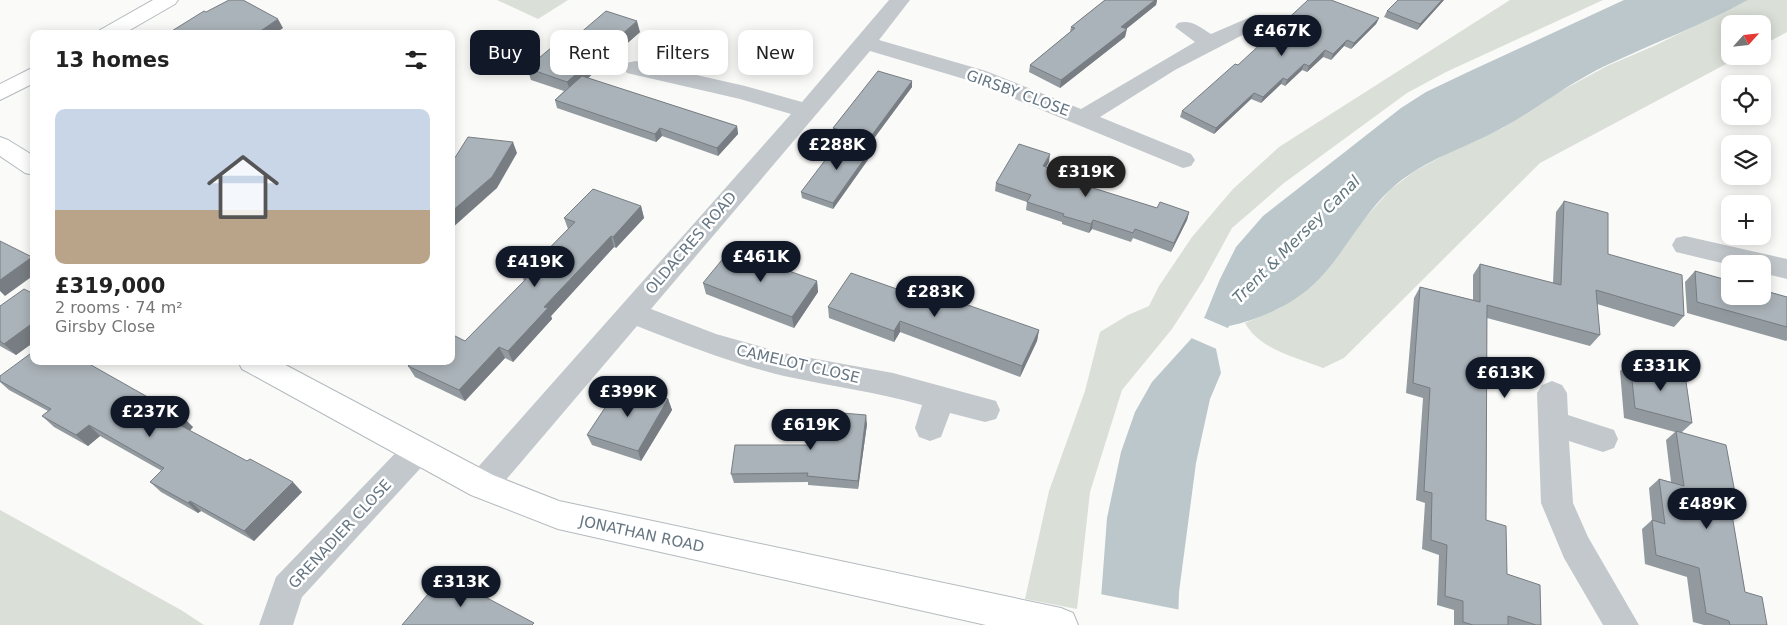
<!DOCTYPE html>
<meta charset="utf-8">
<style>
:root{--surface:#fff;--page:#f6f6f6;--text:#222;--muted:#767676;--accent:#111827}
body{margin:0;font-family:"DejaVu Sans",sans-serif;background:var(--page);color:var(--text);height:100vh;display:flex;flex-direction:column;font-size:19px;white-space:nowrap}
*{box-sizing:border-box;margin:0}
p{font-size:16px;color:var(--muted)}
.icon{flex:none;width:28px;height:28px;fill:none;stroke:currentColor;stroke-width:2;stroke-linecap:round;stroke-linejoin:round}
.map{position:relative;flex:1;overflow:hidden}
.drawer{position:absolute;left:30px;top:30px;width:425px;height:335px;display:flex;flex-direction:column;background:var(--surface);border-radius:10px;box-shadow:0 2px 12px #0003}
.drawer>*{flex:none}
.hud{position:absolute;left:470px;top:30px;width:475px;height:45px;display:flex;gap:10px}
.needle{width:32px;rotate:63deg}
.buttons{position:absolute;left:1721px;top:15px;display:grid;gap:10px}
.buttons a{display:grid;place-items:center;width:50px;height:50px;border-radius:10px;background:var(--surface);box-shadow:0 2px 12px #0003;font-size:25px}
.price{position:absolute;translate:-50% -42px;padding:0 11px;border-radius:18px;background:var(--accent);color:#fff;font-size:16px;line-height:32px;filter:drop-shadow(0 1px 2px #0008)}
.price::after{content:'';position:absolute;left:50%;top:30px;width:15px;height:11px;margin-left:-8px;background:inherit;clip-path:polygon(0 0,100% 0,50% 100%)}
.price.current{background:#222;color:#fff}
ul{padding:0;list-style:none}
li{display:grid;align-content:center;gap:10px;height:265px;padding:0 25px}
li span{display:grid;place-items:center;height:155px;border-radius:10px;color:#555}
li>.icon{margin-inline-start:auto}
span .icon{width:90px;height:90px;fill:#fffc;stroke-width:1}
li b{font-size:21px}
h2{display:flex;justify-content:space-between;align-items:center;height:60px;padding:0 25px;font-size:21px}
.pill{padding:0 18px;border-radius:10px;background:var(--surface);box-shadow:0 2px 12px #0003;font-size:18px;line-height:45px}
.pill.current{background:var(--accent);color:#fff}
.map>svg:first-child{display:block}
.green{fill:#dadfd7}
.water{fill:#bbc7cb}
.pier{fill:#fafaf8}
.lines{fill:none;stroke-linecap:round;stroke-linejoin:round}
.secondary-casing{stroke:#b3babf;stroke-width:2}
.street{fill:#c3c8cc;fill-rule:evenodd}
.secondary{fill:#fff;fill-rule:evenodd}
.wall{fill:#929a9f}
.shaded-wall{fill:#777d82}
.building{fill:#aab3b9;stroke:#777d82}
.labels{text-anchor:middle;stroke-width:5;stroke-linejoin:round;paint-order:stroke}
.street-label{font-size:15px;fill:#657683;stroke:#fff}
.water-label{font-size:16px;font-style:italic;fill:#60757c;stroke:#fff}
</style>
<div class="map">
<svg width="1787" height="625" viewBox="0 0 1787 625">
<rect width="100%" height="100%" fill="#fafaf8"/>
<g class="green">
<polygon points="497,0 568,0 538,19"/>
<polygon points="1510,0 1603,0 1446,72 1407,93 1284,183 1232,228 1203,281 1172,329 1122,390 1090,492 1077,609 1025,599 1049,491 1085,391 1100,332 1128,315 1149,306 1159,286 1192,237 1233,189 1279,147"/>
<path d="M1748,0H1787V32L1763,45L1762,24H1730V56H1741L1540,163L1344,358L1323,368C1296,357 1260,350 1245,323L1280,308L1312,286L1357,227L1391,189L1415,171L1452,151L1503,128L1550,97L1607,66L1656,45Z"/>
<polygon points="0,510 181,610 204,625 0,625"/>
</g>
<path class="water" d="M1624,0H1748C1702,25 1654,43 1607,65C1571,82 1539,107 1504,127C1466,148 1424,159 1391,189C1360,217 1343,257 1313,285C1290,306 1258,320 1229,326L1216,349L1221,373L1210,399L1196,463L1179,592L1178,625H1099L1107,518L1121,452L1135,412L1152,382L1191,339L1205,316L1220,279L1236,247L1263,216L1401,108L1426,92L1468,72Z"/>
<g class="pier">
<polygon points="1202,317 1230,329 1219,350 1189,337"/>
<polygon points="1100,594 1181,610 1180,625 1097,625"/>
</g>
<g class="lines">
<defs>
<g id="secondary">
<polygon points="153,0 178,0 175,4 123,34 97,34 100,30"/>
<polygon points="34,67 34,83 0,100 0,84"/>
<polygon points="0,137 8,140 34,156 34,175 25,173 0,156"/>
<polygon points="238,361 278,361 493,475 559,501 1061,608 1073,613 1078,625 986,625 558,529 471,495 242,369"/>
</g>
</defs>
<use href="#secondary" class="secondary-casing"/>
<g class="street">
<path d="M889,0H910L879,40L986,71L1081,109L1195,42L1175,27L1178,23C1191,19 1200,27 1211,34L1255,15L1262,17L1265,21L1262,25L1175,70L1100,117L1191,154L1195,160L1191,166L1183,168L971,81L870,51L651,309L716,334L783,353L893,373L985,398L996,401L1000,410L996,419L985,422L950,413L941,437L930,441L919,437L915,428L922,405C877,392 830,386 784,376C734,364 685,345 637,326L493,495L482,499L471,495L466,485L471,475L791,114L740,99L627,73L624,68L627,63L635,61L745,86L802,102Z"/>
<polygon points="1685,236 1787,259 1787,279 1762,273 1762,264 1730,265 1676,252 1672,245 1676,238"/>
<polygon points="1552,381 1562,385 1567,393 1568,415 1614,430 1618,439 1614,448 1603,452 1569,441 1573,503 1588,537 1639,625 1603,625 1564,558 1541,503 1537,393 1542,385"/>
<polygon points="418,437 429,441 433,450 429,459 302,597 293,625 259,625 276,577 407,441"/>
</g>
<use href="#secondary" class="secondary"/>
</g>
<g class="wall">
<polygon points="1105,0 1157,0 1156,5 1126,29 1125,37 1060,88 1029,72 1030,65 1070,32 1071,27"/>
<polygon points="1444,0 1417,30 1384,17 1387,11"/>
<polygon points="1379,18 1376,24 1351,49 1344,46 1331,60 1323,57 1307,72 1302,70 1285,86 1281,84 1261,103 1251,99 1214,134 1180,117 1182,111 1238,65"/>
<polygon points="640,32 588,78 737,126 738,134 718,156 662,136 656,142 557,108 555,100 564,91 531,80 527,68 572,40"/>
<polygon points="912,81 912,87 869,145 833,134 833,128 863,91"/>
<polygon points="872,154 833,209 802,198 801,192"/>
<polygon points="1049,162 1046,167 1076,183 1157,208 1189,212 1187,220 1171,252 1133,238 1131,242 1092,229 1089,233 1062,224 1062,222 1026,210 1027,202 995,191 996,183"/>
<polygon points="1564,201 1608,254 1684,316 1674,327 1597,304 1600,335 1590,346 1487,318 1486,520 1507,574 1541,625 1454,625 1454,610 1437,605 1439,555 1422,549 1425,503 1416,500 1423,398 1406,393 1414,298 1420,287 1473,300 1473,275 1480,264 1553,283 1556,212"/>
<polygon points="641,206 644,218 616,248 614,247 551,316 552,319 513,362 505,358 465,401 415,377 408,366 465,341 524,281 522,276 568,229 564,218"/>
<polygon points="1695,271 1787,297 1787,340 1786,341 1687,313 1685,282"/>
<polygon points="817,281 818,292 794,328 706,294 703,283"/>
<polygon points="34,294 34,342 16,355 0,346 0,306"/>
<polygon points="940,304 1039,330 1037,341 1020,377 900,332 894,342 829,318 828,307"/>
<polygon points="1630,361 1692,423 1682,432 1735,493 1729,498 1745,592 1767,625 1704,625 1693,622 1687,577 1645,564 1642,529 1652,520 1649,488 1659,479 1671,482 1666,440 1675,432 1624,418 1620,371"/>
<polygon points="0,376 193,427 190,431 302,492 254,541 201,511 198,513 161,492 150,482 162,471 100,436 88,446 54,427 42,416 48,411 9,390 0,382"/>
<polygon points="668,399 672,410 641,461 592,445 587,435"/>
<polygon points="867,424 858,489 808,485 808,482 734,483 731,474 812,445"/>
</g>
<g class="shaded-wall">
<polygon points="1155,0 1157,0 1156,5 1120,34 1121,27"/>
<polygon points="1442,0 1444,0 1417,30 1420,24"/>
<polygon points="1379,18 1376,24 1351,49 1354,43"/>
<polygon points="278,19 283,28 275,34 256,34"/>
<polygon points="637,21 640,32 571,93 567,82"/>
<polygon points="1127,29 1125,37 1060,88 1061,80"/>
<polygon points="1347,40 1344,46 1331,60 1333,54"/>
<polygon points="1325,50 1323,57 1307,72 1309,66"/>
<polygon points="1304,64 1302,70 1285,86 1287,80"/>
<polygon points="1283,78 1281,84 1261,103 1263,97"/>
<polygon points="912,81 912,87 869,145 869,139"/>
<polygon points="1254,93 1251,99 1214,134 1216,128"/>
<polygon points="737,126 738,134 718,156 717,148"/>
<polygon points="660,128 662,136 656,142 655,134"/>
<polygon points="513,142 517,153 497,188 451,229 451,212"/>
<polygon points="872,148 872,154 833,209 833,203"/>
<polygon points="1050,154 1049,162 1041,175 1043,166"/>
<polygon points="641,206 644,218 616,248 613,237"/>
<polygon points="1189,212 1187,220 1171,252 1174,243"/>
<polygon points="1093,220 1092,229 1089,233 1091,224"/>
<polygon points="611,236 614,247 551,316 552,319 513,362 508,351 544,307"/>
<polygon points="32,257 34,258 34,275 5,296 0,291 0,280"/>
<polygon points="817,281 818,292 794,328 792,317"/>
<polygon points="900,321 900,332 894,342 894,331"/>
<polygon points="34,322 34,342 16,355 4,344"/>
<polygon points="1039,330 1037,341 1020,377 1022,366"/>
<polygon points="499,347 505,358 465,401 459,390"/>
<polygon points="668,399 672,410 641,461 638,451"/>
<polygon points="866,415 867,424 858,489 858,481"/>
<polygon points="183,417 193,427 186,434 176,423"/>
<polygon points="89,425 100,436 88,446 76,435"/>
<polygon points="293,482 302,492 254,541 244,531"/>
<polygon points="190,501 201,511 198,513 188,503"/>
</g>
<g class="building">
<polygon points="229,0 243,0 278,19 256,34 167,34 204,11 206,12"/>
<polygon points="1105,0 1155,0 1121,27 1127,29 1061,80 1030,65 1075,28 1071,27"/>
<polygon points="1308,0 1331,0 1379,18 1354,43 1347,40 1333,54 1325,50 1309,66 1304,64 1287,80 1283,78 1263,97 1254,93 1216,128 1182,111 1235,64 1238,65"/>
<polygon points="1398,0 1442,0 1420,24 1387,11"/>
<polygon points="606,11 637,21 567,82 527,68 564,37 572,40"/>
<polygon points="878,71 912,81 869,139 833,128"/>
<polygon points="582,76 737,126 717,148 660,128 655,134 555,100"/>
<polygon points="468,137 513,142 492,177 451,212 451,164"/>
<polygon points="842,138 872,148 833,203 801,192"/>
<polygon points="1019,144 1050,154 1043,166 1077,177 1074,182 1157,208 1160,202 1189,212 1174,243 1135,229 1133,233 1093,220 1091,224 1063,216 1064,214 1027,202 1031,195 996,183"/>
<polygon points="593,189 641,206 613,237 611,236 544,307 548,308 508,351 499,347 459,390 408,366 414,361 451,361 451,334 465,341 527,278 522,276 575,222 564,218"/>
<polygon points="1564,201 1608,213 1608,254 1682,275 1684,316 1596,290 1600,335 1487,305 1486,520 1506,526 1507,574 1540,585 1541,625 1536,625 1508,616 1508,625 1473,625 1463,622 1463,601 1445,596 1447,545 1431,540 1432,493 1424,491 1430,388 1413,383 1420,287 1480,302 1480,264 1561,285"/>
<polygon points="0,241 32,257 0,280"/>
<polygon points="730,250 817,281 792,317 703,283"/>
<polygon points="1695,271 1730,281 1730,296 1762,296 1762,290 1787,297 1787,327 1697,302"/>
<polygon points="851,273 940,304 945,297 1039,330 1022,366 900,321 894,331 828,307"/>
<polygon points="24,289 34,294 34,322 4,344 0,341 0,306"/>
<polygon points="34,351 34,361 84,361 183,417 176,423 247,461 250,459 293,482 244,531 190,501 188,503 150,482 164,468 89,425 76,435 42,416 51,409 0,381 0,376"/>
<polygon points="1630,361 1685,375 1692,423 1635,408"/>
<polygon points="620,385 668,399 638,451 587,435"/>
<polygon points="818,411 866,415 858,481 807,476 808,473 731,474 735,445 812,445"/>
<polygon points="1676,431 1726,445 1735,493 1728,491 1745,592 1762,597 1767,625 1730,625 1729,621 1706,613 1699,568 1656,555 1652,520 1665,524 1659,479 1684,486"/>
<polygon points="444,575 534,623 532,625 402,625"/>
</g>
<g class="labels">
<g class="street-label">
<text transform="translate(1018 93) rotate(20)" y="5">GIRSBY CLOSE</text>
<text transform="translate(691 243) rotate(-49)" y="5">OLDACRES ROAD</text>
<text transform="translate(798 364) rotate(13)" y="5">CAMELOT CLOSE</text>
<text transform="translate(340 534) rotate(-47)" y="5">GRENADIER CLOSE</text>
<text transform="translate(642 534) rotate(12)" y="5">JONATHAN ROAD</text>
</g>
<g class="water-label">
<text transform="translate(1296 239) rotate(-45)" y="6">Trent &amp; Mersey Canal</text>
</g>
</g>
</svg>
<div class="buttons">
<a><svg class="needle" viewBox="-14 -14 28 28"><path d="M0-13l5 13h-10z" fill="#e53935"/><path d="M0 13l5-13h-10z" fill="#767676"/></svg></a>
<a><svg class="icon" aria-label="locate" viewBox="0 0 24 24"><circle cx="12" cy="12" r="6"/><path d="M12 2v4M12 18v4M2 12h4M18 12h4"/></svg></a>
<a><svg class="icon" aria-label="layers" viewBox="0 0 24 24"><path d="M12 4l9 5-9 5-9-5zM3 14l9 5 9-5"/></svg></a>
<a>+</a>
<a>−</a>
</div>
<b class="price" style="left:1282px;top:57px">£467K</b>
<b class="price" style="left:837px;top:171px">£288K</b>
<b class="price current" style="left:1086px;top:198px">£319K</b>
<b class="price" style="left:761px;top:283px">£461K</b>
<b class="price" style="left:535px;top:288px">£419K</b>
<b class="price" style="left:935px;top:318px">£283K</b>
<b class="price" style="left:1661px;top:392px">£331K</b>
<b class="price" style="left:1505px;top:399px">£613K</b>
<b class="price" style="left:628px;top:418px">£399K</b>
<b class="price" style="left:150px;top:438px">£237K</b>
<b class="price" style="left:811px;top:451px">£619K</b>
<b class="price" style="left:1707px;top:530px">£489K</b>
<b class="price" style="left:461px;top:608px">£313K</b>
<div class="hud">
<a class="pill current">Buy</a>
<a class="pill">Rent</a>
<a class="pill">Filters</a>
<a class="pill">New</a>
</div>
<section class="drawer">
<h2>13 homes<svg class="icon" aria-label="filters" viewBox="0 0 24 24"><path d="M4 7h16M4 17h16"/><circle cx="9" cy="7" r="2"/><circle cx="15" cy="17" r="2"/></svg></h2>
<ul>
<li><span style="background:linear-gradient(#c9d6e8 65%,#b9a48a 0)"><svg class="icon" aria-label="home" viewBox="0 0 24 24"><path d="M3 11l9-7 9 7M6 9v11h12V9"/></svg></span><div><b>£319,000</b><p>2 rooms · 74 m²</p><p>Girsby Close</p></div></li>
</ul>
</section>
</div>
